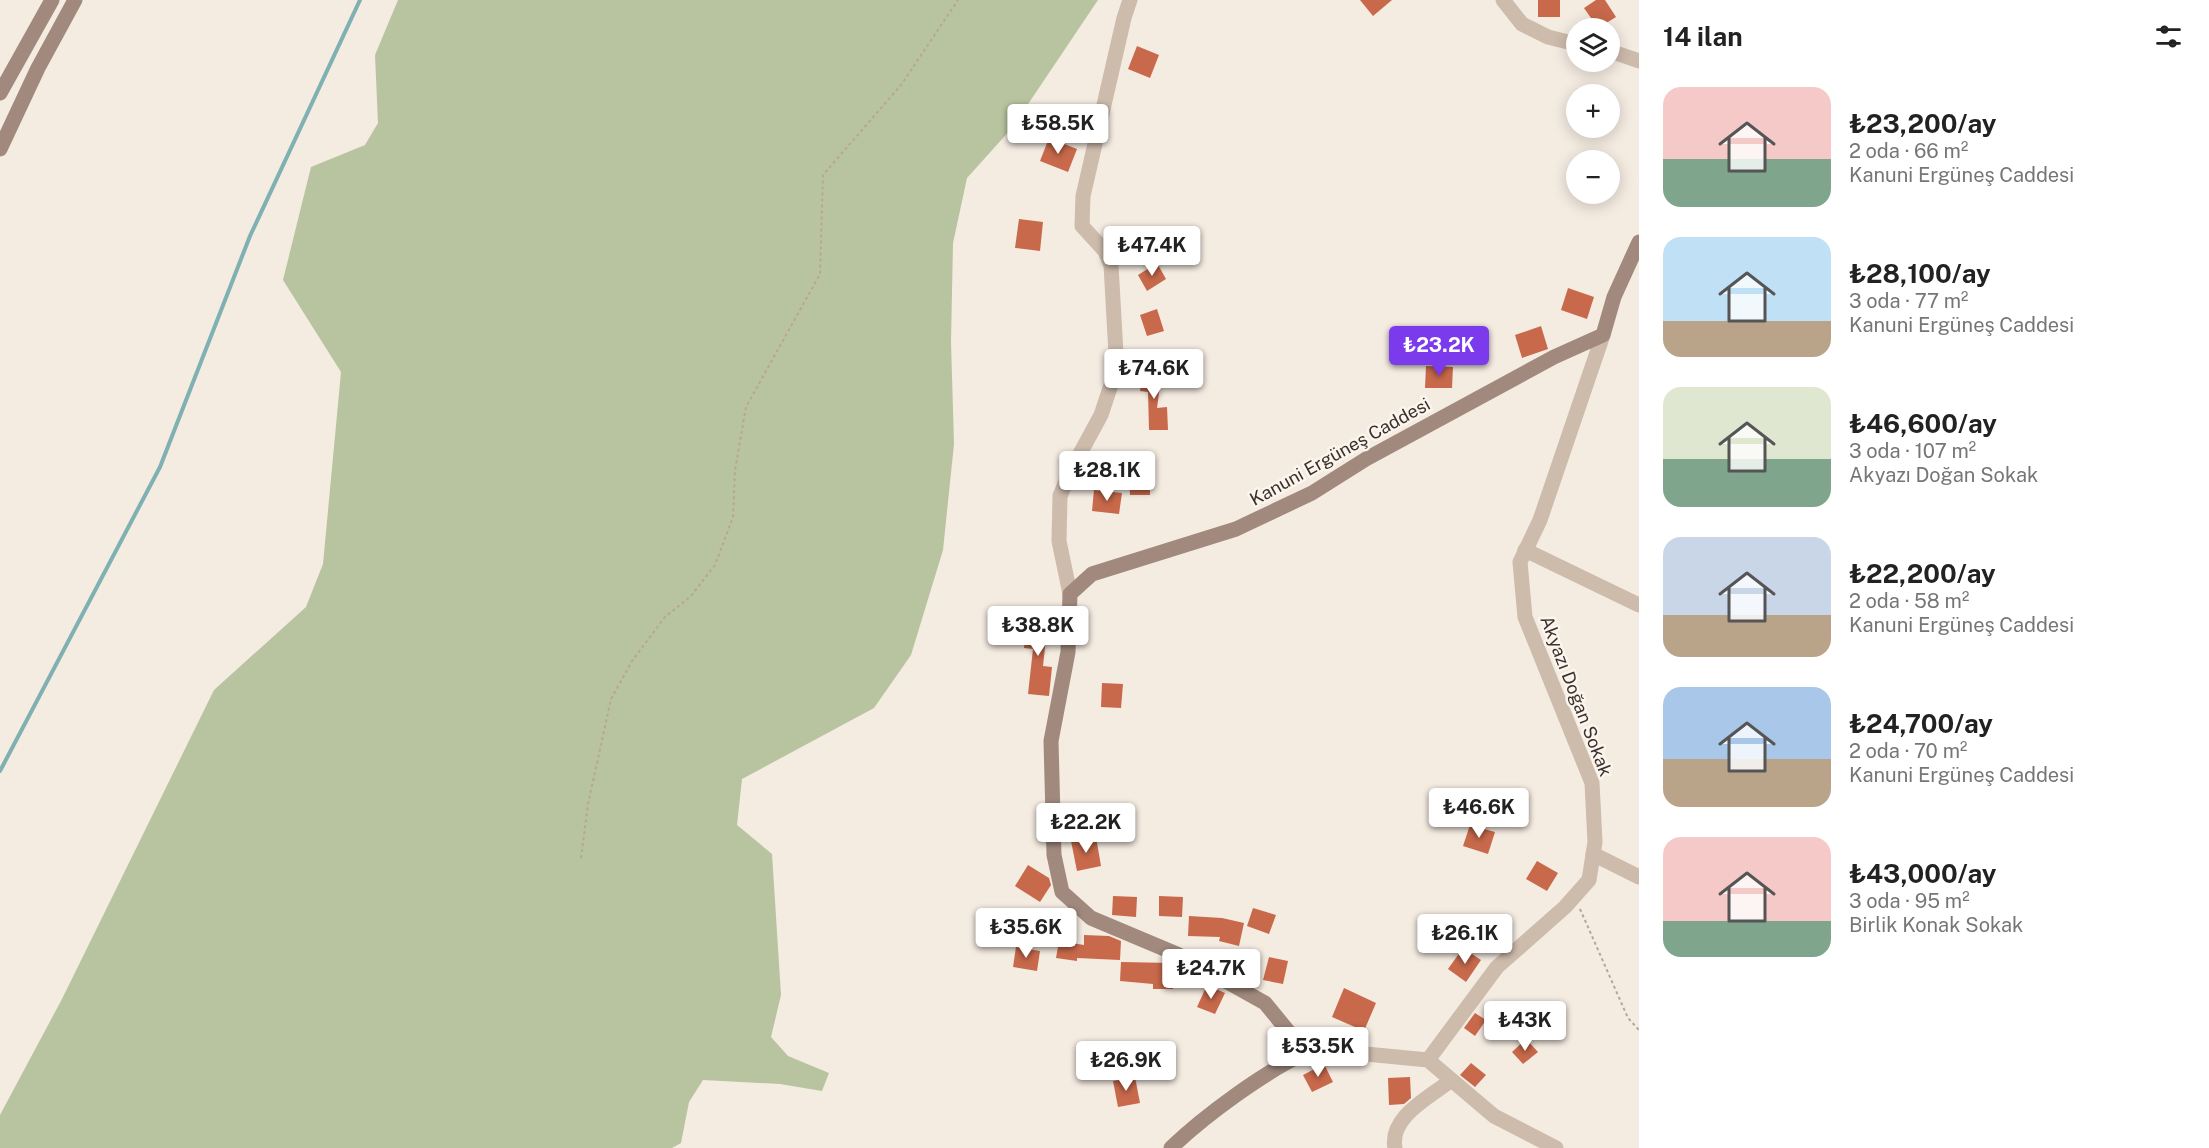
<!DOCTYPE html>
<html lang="tr">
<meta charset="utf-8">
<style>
:root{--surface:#fff;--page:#f6f6f6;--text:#222;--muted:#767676;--accent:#7c3aed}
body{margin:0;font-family:"Public Sans",sans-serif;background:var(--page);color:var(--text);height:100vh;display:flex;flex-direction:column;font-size:22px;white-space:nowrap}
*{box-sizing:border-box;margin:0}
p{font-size:20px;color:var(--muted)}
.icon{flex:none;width:33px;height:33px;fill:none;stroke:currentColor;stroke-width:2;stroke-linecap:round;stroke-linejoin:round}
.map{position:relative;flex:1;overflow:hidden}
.details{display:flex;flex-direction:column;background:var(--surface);width:570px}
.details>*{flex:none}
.controls{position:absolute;left:1566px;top:18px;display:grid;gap:12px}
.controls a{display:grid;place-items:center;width:54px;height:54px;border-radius:50%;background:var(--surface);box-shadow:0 3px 15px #0003;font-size:30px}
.price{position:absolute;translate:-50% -51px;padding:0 14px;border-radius:6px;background:#fff;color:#222;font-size:20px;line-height:39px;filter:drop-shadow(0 2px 3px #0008)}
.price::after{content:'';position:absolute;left:50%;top:36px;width:18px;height:14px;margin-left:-9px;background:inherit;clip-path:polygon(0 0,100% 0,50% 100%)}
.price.active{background:var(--accent);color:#fff}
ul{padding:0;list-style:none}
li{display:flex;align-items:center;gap:18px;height:150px;padding:0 24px}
li span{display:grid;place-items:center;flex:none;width:168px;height:120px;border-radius:18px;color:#555}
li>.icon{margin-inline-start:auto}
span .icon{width:72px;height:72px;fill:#fffc;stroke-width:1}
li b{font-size:26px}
h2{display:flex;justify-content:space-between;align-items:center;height:72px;padding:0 24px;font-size:26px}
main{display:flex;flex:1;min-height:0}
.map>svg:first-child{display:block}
.green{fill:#b8c4a0}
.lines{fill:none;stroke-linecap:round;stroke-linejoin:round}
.stream{stroke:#7fb0b2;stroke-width:4}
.building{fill:#c8694b}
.path{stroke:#b9a596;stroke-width:2;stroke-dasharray:3 3;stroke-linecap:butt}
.street{stroke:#cdbbac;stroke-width:15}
.secondary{stroke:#a18a7d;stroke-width:15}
.labels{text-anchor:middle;stroke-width:5;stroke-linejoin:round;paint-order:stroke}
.street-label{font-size:18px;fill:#3b302b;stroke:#fbf5ee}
</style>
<main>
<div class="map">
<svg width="1639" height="1148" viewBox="0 0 1639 1148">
<rect width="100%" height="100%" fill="#f4ebe1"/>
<polygon class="green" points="398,0 1098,0 1012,128 967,178 953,243 951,342 954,444 943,550 911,655 874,708 742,779 737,825 772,854 781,995 771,1037 788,1056 829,1073 822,1091 780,1084 703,1080 689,1102 681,1143 672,1148 0,1148 0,1115 62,999 214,690 306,607 323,564 341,372 283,280 311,167 365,145 378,123 375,55"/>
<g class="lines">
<polyline class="stream" points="0,771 160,467 250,236 360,0"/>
</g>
<g class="building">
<polygon points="1360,0 1392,0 1373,16"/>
<rect x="1538" y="0" width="22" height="17"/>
<polygon points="1596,0 1605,0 1616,17 1598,28 1584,8"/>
<polygon points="1137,46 1159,55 1150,78 1128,69"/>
<polygon points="1049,138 1077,149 1068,172 1040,161"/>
<polygon points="1019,219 1043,222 1040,251 1015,248"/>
<polygon points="1157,263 1166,279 1147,291 1138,275"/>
<polygon points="1568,288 1594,297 1587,319 1561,310"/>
<polygon points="1157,309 1164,331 1147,336 1140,315"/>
<polygon points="1541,326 1548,349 1522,358 1515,335"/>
<polygon points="1426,366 1453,367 1452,388 1425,388"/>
<polygon points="1143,369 1162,371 1157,408 1167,407 1168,430 1149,430 1148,392 1140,391"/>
<polygon points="1129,471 1150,471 1150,495 1130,495"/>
<polygon points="1094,490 1122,493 1119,514 1092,511"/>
<polygon points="1027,618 1048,620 1043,666 1052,667 1049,696 1028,694 1033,649 1024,648"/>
<polygon points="1102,683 1123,684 1121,708 1101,707"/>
<polygon points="1470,825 1495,832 1488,854 1463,846"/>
<polygon points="1096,837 1101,866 1077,871 1071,841"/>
<polygon points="1537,861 1558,873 1547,891 1526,879"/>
<polygon points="1028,865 1049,878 1051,885 1040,902 1015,886"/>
<polygon points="1113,896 1137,897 1136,917 1112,915"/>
<polygon points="1159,896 1183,897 1182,917 1159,916"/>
<polygon points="1253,908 1276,915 1269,934 1247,926"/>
<polygon points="1189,916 1222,918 1244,923 1239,946 1219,941 1220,937 1188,936"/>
<polygon points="1084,935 1109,936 1121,941 1120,960 1077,958 1077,961 1056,958 1059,941 1084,945"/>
<polygon points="1016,947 1040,951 1037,971 1013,967"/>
<polygon points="1463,948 1481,960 1466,982 1448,969"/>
<polygon points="1269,957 1288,961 1283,984 1263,980"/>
<polygon points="1121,962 1173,963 1173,989 1153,989 1153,984 1120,981"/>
<polygon points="1207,985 1225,993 1215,1014 1197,1007"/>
<polygon points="1344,988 1376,1003 1364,1031 1332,1017"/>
<polygon points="1475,1013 1486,1020 1475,1036 1464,1028"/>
<polygon points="1526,1039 1538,1052 1523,1064 1512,1052"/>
<polygon points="1471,1063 1486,1075 1475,1087 1460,1075"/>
<polygon points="1324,1064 1333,1082 1312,1092 1303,1075"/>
<polygon points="1135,1077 1140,1103 1118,1107 1113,1081"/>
<polygon points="1410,1077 1411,1098 1404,1104 1389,1105 1388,1078"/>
</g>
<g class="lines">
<g class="path">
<polyline points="581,858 588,804 611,699 632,661 665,617 691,596 715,565 733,517 735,470 746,407 820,274 823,175 901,85 958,0"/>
<polyline points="1580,909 1628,1018 1639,1030"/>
</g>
<g class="street">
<polyline points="1503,0 1522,24 1548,37 1576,44"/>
<polyline points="1610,51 1639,61"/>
<polyline points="1525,550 1639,605"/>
<polyline points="1070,594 1059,541 1060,496 1070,472 1101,415 1114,376 1116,354 1111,265 1105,251 1082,226 1083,196 1124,18 1130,0"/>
<polyline points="1593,854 1639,877"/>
<polyline points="1306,1053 1366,1054 1428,1060 1494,1116 1556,1148"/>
<polyline points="1428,1060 1497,967 1565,907 1589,880 1595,842 1592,783 1525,617 1520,562 1540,520 1603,335"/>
<path d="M1395,1148C1389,1117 1429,1098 1450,1081"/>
</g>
<g class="secondary">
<polyline points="0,93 52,0"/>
<polyline points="0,149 38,68 75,0"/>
<path d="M1171,1148C1203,1117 1265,1071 1306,1053L1265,1003L1179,955L1091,918L1062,892L1054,855L1051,741L1068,652L1070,594L1092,574L1236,529L1312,493L1366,459L1554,357L1603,335L1614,297L1639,242"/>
</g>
</g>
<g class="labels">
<g class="street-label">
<text transform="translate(1340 452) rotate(-29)" y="6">Kanuni Ergüneş Caddesi</text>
<text transform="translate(1576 696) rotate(69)" y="6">Akyazı Doğan Sokak</text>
</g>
</g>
</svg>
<div class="controls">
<a><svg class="icon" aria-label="layers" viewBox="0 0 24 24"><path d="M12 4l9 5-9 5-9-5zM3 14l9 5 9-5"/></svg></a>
<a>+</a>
<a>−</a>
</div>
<b class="price" style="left:1058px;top:155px">₺58.5K</b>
<b class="price" style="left:1152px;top:277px">₺47.4K</b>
<b class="price active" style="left:1439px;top:377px">₺23.2K</b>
<b class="price" style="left:1154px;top:400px">₺74.6K</b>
<b class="price" style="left:1107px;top:502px">₺28.1K</b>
<b class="price" style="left:1038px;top:657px">₺38.8K</b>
<b class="price" style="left:1479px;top:839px">₺46.6K</b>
<b class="price" style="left:1086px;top:854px">₺22.2K</b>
<b class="price" style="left:1026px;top:959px">₺35.6K</b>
<b class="price" style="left:1465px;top:965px">₺26.1K</b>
<b class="price" style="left:1211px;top:1000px">₺24.7K</b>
<b class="price" style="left:1525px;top:1052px">₺43K</b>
<b class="price" style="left:1318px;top:1078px">₺53.5K</b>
<b class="price" style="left:1126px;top:1092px">₺26.9K</b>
</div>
<section class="details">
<h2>14 ilan<svg class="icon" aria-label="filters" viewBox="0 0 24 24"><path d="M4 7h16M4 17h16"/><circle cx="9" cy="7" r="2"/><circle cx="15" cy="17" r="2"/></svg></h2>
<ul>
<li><span style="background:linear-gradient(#f6c9c9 60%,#7fa58c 0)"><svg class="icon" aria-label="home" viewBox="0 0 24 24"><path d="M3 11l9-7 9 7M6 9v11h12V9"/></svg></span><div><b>₺23,200/ay</b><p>2 oda · 66 m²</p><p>Kanuni Ergüneş Caddesi</p></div></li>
<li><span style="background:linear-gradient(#bfe0f5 70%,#b9a48a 0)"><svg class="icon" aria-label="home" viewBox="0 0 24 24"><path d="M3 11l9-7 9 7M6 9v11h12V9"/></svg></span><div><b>₺28,100/ay</b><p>3 oda · 77 m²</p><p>Kanuni Ergüneş Caddesi</p></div></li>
<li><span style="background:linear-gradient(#dfe7d0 60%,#7fa58c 0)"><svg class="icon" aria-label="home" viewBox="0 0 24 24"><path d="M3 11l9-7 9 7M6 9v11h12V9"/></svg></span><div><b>₺46,600/ay</b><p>3 oda · 107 m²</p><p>Akyazı Doğan Sokak</p></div></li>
<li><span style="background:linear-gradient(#c9d6e8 65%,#b9a48a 0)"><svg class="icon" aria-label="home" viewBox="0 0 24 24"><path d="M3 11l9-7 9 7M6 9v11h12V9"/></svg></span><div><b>₺22,200/ay</b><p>2 oda · 58 m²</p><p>Kanuni Ergüneş Caddesi</p></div></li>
<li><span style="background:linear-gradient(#a9c7e8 60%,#b9a48a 0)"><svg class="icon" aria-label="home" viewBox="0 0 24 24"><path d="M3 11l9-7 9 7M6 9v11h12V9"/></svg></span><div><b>₺24,700/ay</b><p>2 oda · 70 m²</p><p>Kanuni Ergüneş Caddesi</p></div></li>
<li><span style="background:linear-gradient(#f6c9c9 70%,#7fa58c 0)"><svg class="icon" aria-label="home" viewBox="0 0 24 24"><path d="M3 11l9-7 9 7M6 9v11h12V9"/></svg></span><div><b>₺43,000/ay</b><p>3 oda · 95 m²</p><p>Birlik Konak Sokak</p></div></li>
</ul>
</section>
</main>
